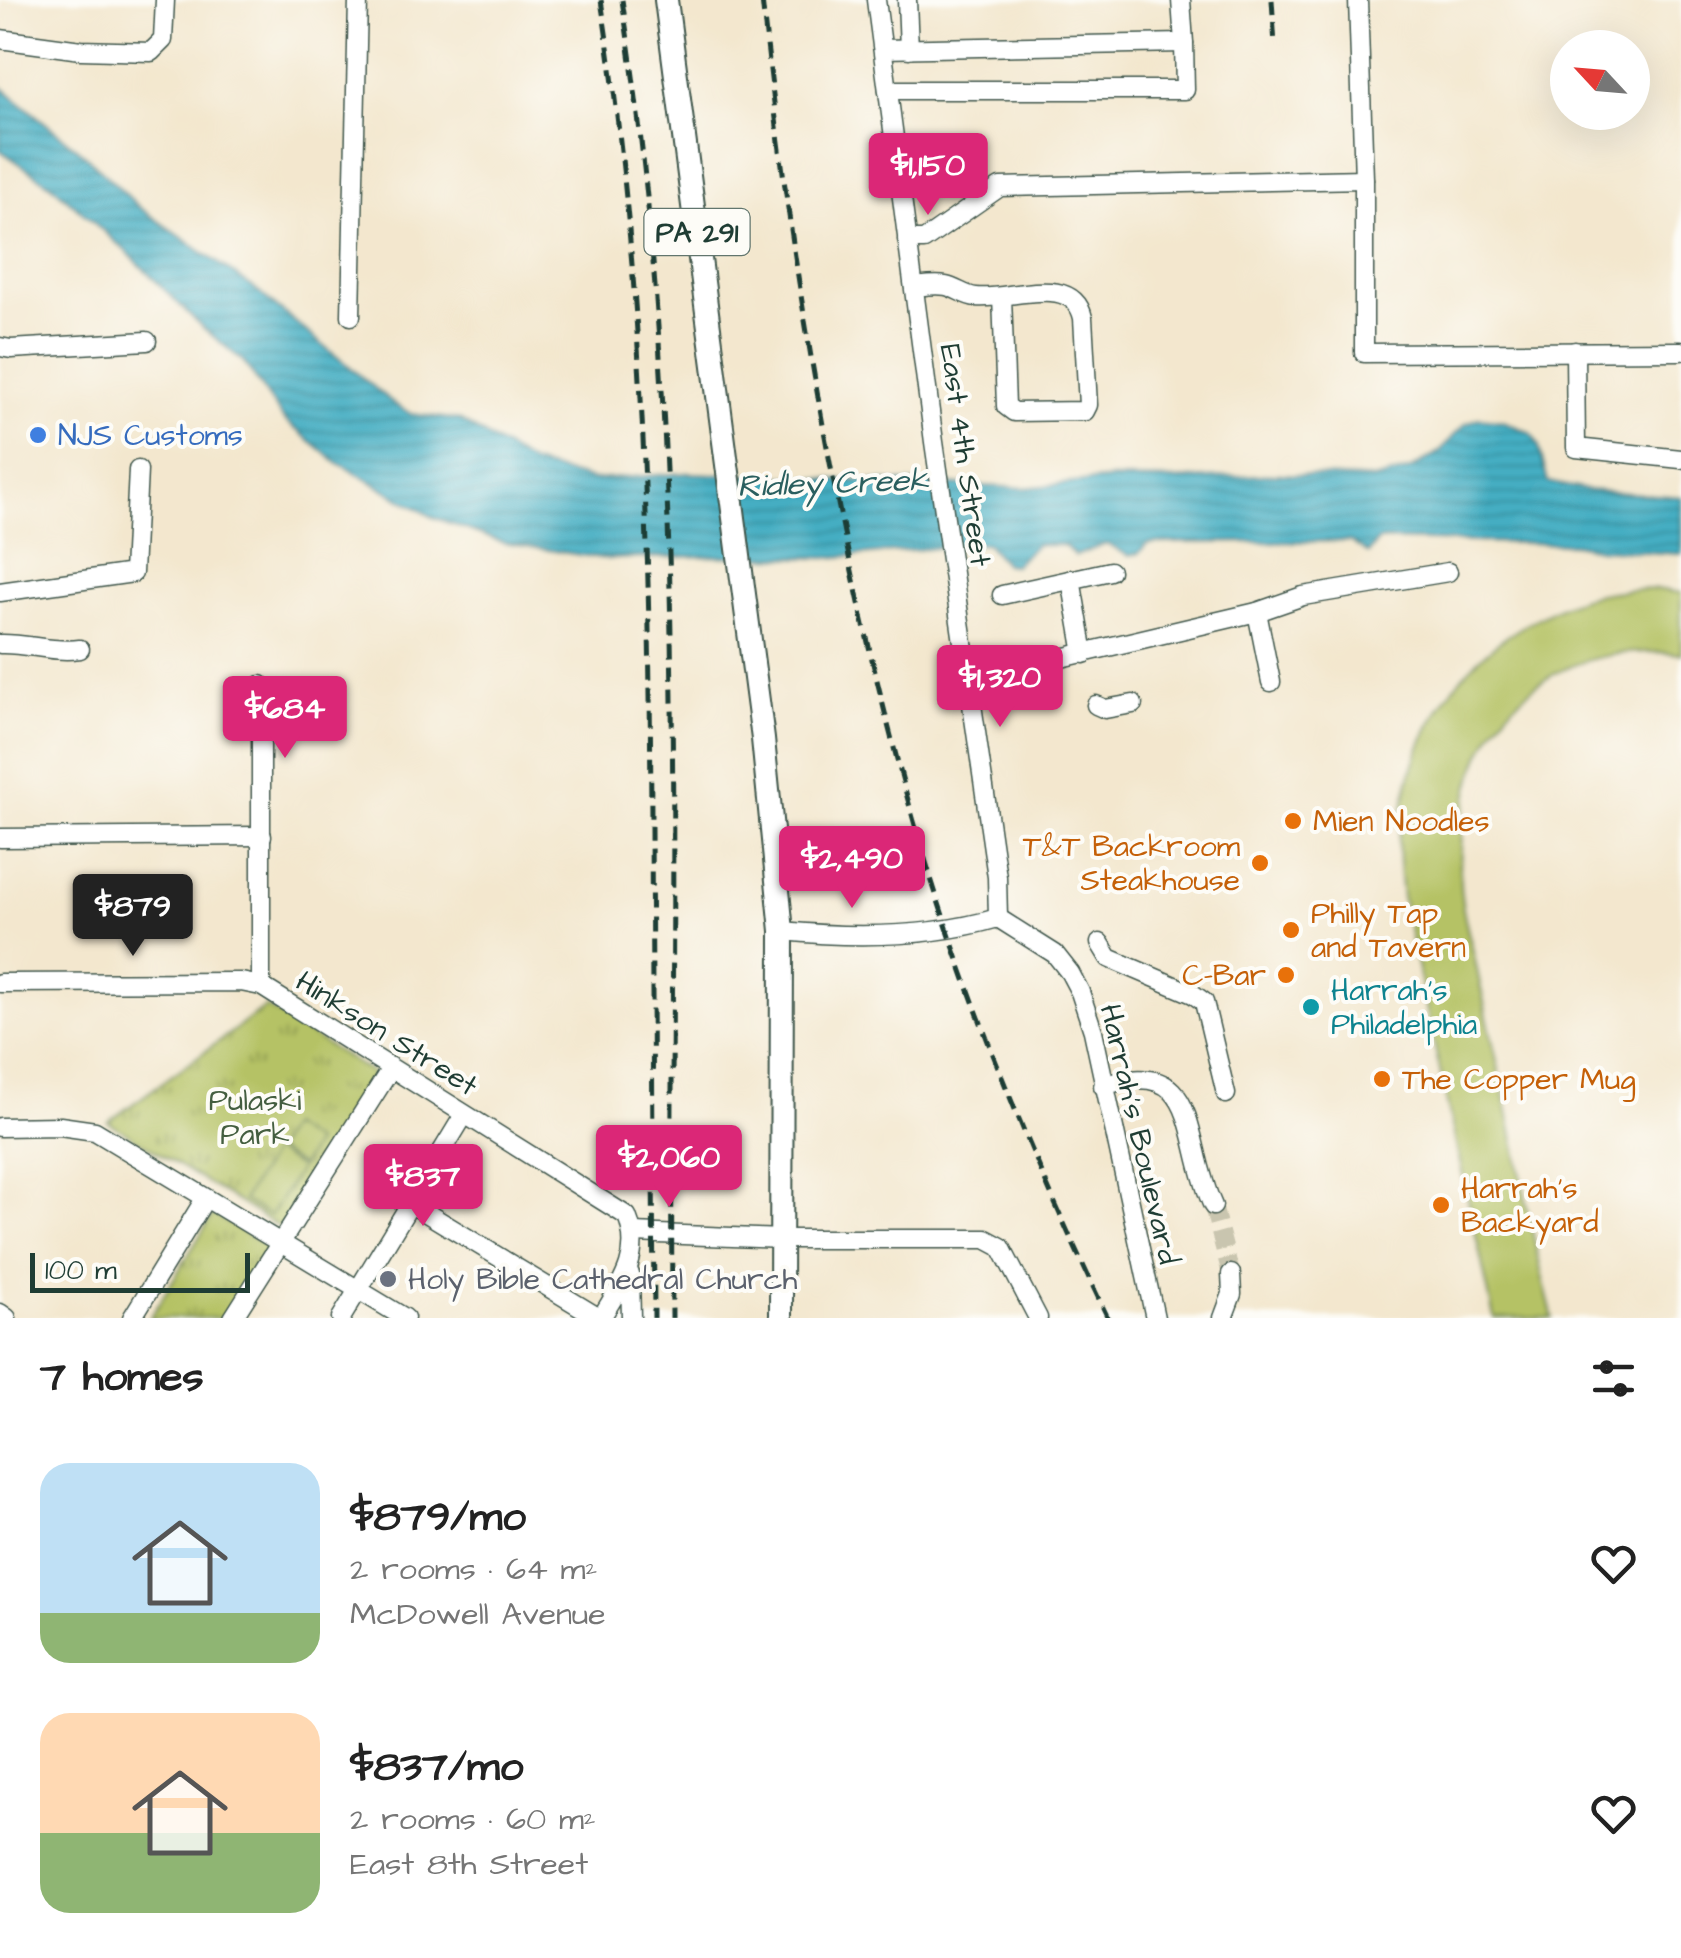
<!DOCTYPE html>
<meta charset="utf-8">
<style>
:root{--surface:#fff;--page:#f2f2f2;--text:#222;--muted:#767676;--accent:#db2777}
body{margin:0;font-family:"Architects Daughter",sans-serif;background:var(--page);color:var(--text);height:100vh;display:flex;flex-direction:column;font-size:38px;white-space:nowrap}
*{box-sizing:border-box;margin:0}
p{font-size:32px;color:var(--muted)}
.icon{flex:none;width:55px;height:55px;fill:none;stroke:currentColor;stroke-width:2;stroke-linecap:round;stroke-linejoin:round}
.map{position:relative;height:1318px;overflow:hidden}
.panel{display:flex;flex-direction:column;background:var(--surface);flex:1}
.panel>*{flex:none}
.needle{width:65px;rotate:296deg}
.controls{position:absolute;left:1550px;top:30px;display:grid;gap:20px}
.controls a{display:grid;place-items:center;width:100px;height:100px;border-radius:50%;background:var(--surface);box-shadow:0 10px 40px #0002;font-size:50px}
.scale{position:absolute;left:30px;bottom:25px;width:220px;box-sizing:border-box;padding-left:10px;border:5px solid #1f3d34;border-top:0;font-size:28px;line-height:35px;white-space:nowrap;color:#1f3d34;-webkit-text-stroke:8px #fdfcf7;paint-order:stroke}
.price{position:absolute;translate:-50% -85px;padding:0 22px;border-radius:10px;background:var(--accent);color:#fff;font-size:32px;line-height:65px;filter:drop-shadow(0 2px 5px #0008)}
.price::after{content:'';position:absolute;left:50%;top:60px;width:30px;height:22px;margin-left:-15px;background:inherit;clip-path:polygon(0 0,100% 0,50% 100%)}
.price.selected{background:#222;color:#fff}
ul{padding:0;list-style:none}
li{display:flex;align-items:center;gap:30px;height:250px;padding:0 40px}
li span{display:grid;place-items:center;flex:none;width:280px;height:200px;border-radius:30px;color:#555}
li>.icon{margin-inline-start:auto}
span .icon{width:120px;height:120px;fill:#fffc;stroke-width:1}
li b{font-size:42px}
h2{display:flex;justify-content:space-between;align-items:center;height:120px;padding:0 40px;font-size:42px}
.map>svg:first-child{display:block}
.grass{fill:url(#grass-tufts);stroke:#6a804c;stroke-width:2.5}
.pitch{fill:#b5c265;stroke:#6a804c;stroke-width:2.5}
.water{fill:url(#water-rules);stroke:#32767c;stroke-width:2.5}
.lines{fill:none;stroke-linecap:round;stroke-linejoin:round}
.minor-tunnel{stroke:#c9c5af;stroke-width:18;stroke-dasharray:18 9;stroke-linecap:butt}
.minor-casing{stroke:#3f564b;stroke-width:21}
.major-casing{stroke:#3f564b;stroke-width:26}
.minor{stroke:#fff;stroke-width:18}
.major{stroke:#fff;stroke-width:22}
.rail{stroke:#1f3d34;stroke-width:5;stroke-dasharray:15 8;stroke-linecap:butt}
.shop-dot{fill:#3f7fe0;stroke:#fdfcf7;stroke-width:4}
.food-dot{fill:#e8710a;stroke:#fdfcf7;stroke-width:4}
.culture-dot{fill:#0f9aa8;stroke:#fdfcf7;stroke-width:4}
.worship-dot{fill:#6b7280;stroke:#fdfcf7;stroke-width:4}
.labels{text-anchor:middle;stroke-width:8;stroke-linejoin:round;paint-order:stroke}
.shield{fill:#fdfcf7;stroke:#62766e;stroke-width:2.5}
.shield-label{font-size:28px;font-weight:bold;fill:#1f3d34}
.shop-label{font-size:30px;fill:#366cbe;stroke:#fdfcf7;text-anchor:start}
.street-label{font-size:30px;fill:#1f3d34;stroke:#fdfcf7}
.food-label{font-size:30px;fill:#c56008;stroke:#fdfcf7;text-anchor:start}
.culture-label{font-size:30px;fill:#0d838f;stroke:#fdfcf7;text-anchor:start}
.park-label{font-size:30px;fill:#445e40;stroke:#fdfcf7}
.worship-label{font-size:30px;fill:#5b616d;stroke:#fdfcf7;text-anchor:start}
.water-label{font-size:32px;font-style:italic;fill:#2a5f5f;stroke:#fdfcf7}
</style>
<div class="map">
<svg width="1681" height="1318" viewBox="0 0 1681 1318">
<defs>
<pattern id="grass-tufts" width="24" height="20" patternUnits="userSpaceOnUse" patternTransform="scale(2.5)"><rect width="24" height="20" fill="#b5c265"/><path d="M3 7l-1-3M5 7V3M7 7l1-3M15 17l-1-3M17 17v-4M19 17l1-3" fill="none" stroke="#939f54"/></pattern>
<pattern id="water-rules" width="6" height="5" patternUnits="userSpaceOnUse" patternTransform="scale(2.5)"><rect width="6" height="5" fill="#44aec3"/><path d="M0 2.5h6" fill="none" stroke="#388f9f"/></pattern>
</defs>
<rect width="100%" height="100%" fill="#fdfcf7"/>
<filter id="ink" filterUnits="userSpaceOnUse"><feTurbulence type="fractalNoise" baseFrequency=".01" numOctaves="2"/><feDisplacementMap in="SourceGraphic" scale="20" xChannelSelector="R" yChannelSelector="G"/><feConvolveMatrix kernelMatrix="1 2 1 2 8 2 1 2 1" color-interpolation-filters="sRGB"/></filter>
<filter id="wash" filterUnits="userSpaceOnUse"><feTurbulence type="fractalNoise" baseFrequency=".0048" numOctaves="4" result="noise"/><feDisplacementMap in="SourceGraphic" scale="40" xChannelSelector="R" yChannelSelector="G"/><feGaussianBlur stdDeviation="2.25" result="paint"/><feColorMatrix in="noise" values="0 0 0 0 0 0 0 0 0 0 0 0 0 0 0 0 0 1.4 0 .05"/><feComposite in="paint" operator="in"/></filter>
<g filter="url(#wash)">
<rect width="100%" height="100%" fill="#f3e7ce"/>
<g class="grass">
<polygon points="266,1007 375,1075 282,1229 108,1122"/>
<polygon points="213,1214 270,1248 228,1318 150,1318"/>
</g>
<g class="pitch">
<path d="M1656,589L1681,593V654C1556,639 1470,710 1462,835C1461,854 1458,876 1461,895C1463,915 1469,935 1474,955C1483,999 1493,1044 1503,1088C1520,1164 1532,1243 1553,1318H1494L1402,897C1400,877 1397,855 1399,835C1409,741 1451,662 1538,618C1556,608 1575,599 1595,595C1615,590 1636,590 1656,589Z"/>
<polygon points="289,1126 315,1143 301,1166 275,1150"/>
<polygon points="273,1151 300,1168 270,1216 243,1200"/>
</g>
<polygon class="water" points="0,86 86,156 140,208 255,289 393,403 411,414 459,420 532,464 593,480 687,473 1025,488 1113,479 1171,480 1279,474 1377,479 1410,470 1440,451 1465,424 1479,418 1503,421 1531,433 1538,444 1548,482 1586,490 1681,497 1681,554 1599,549 1574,544 1388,540 1378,541 1368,553 1349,541 1156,543 1147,544 1139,553 1129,556 1106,544 1075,556 1064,545 1036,545 1014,565 1005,564 986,543 827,558 707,556 607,559 504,543 433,517 338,463 284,420 244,362 201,326 127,252 54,187 0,150"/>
</g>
<g filter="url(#ink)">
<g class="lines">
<polyline class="minor-tunnel" points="1213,1206 1231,1274"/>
<defs>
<g id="minor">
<polyline points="876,0 934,442 997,877 998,918"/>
<polyline points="907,0 909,49"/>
<polyline points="1358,0 1364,179 1364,353 1681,351"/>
<polyline points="0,39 81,50 151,52 163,40 165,0"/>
<polyline points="883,49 1184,43 1181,0"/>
<polyline points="888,90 1185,90 1184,43"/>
<polyline points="907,240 924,240 1000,187 1364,179"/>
<path d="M914,287C924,286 936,284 946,286C956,288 965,296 976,297C1009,301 1073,272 1083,318L1088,405L1085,411L1014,412L1006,406L1002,296"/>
<polyline points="351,316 358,0"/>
<polyline points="0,347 11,349 147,341"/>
<polyline points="1575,351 1576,448 1681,459"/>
<polyline points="1071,579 1084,654"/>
<polyline points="0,592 133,573 138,470"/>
<polyline points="1002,595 1110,571"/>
<polyline points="1257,612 1271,682"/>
<path d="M0,644C27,643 53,653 80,649"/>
<polyline points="968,680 1257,612 1303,596 1448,572"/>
<polyline points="1096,705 1105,709 1133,704"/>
<polyline points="0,838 262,836"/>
<path d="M782,931C852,938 929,938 998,918L1055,954L1070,973L1080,992L1093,1031L1155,1318"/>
<polyline points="1100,943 1109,958 1193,994 1204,1002 1226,1094"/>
<path d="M0,983L241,982L261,986L627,1216C643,1255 621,1285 601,1318"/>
<polyline points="261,986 261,685"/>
<path d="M1103,1086C1203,1054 1182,1140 1213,1206"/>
<polyline points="0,1127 60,1126 95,1131 405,1318"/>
<polyline points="410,1203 599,1318"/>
<polyline points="634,1233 782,1239 986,1239 1001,1247 1038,1318"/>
<polyline points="630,1274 631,1318"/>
<polyline points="0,1313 7,1318"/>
<polyline points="132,1318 205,1199"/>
<polyline points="233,1318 390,1070"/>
<polyline points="341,1318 464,1115"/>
<polyline points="1223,1318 1232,1294 1231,1274"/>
</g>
<polyline id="major" points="666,0 763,739 782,931 781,1318"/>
</defs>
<use href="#minor" class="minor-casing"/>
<use href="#major" class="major-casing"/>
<use href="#minor" class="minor"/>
<use href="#major" class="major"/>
<g class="rail">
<path d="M601,0C644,275 650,550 651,828C652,991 653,1155 654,1318"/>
<path d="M622,0C690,436 669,879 672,1318"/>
<path d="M762,0C792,275 838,551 913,818C960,985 1033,1162 1108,1318"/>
<polyline points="1272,0 1275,45"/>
</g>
</g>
</g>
<circle class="shop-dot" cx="38" cy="435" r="10"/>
<g class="food-dot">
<circle cx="1293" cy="821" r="10"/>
<circle cx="1260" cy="863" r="10"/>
<circle cx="1291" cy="930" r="10"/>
<circle cx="1286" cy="975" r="10"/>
<circle cx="1382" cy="1079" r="10"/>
<circle cx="1441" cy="1205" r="10"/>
</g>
<circle class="culture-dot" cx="1311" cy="1007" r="10"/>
<circle class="worship-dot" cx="388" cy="1279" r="10"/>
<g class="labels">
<rect class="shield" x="644.5" y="209" width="105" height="46" rx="8"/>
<g class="shield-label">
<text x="697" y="242">PA 291</text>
</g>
<g class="shop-label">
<text x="58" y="445">NJS Customs</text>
</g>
<g class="street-label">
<text transform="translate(966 455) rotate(82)" y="10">East 4th Street</text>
<text transform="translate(387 1033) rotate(32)" y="10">Hinkson Street</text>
<text transform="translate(1140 1134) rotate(77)" y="10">Harrah's Boulevard</text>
</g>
<g class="food-label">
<text x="1313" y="831">Mien Noodles</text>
<text x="1240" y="856" text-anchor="end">T&amp;T Backroom<tspan x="1240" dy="34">Steakhouse</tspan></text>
<text x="1311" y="923">Philly Tap<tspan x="1311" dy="34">and Tavern</tspan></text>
<text x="1266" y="985" text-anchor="end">C-Bar</text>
<text x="1402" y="1089">The Copper Mug</text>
<text x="1461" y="1198">Harrah’s<tspan x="1461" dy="34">Backyard</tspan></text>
</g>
<g class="culture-label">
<text x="1331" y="1000">Harrah's<tspan x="1331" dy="34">Philadelphia</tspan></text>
</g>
<g class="park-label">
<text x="255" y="1110">Pulaski<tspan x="255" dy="34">Park</tspan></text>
</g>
<g class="worship-label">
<text x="408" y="1289">Holy Bible Cathedral Church</text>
</g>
<g class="water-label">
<text transform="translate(833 482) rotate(-2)" y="11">Ridley Creek</text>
</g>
</g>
</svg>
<div class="controls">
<a><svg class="needle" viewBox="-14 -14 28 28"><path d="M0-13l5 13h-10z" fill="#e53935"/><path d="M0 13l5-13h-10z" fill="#767676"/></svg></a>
</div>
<div class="scale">100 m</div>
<b class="price" style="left:928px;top:218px">$1,150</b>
<b class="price" style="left:1000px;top:730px">$1,320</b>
<b class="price" style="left:285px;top:761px">$684</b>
<b class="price" style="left:852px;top:911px">$2,490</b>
<b class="price selected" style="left:133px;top:959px">$879</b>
<b class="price" style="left:669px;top:1210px">$2,060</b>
<b class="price" style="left:423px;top:1229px">$837</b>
</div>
<section class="panel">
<h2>7 homes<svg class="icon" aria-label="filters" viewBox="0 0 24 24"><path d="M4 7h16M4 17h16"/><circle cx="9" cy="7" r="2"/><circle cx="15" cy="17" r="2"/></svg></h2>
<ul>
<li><span style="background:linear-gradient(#bfe0f5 75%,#8fb573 0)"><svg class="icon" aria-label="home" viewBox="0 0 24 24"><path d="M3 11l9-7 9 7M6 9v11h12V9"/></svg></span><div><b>$879/mo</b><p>2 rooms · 64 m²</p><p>McDowell Avenue</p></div><svg class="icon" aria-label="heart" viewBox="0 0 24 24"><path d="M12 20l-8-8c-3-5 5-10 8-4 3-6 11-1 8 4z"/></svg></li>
<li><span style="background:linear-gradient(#ffd9b3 60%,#8fb573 0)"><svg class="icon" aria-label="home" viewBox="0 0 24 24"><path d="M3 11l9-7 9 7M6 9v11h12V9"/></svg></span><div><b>$837/mo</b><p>2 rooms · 60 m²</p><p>East 8th Street</p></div><svg class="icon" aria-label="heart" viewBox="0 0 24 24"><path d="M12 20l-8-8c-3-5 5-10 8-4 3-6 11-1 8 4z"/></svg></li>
</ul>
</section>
